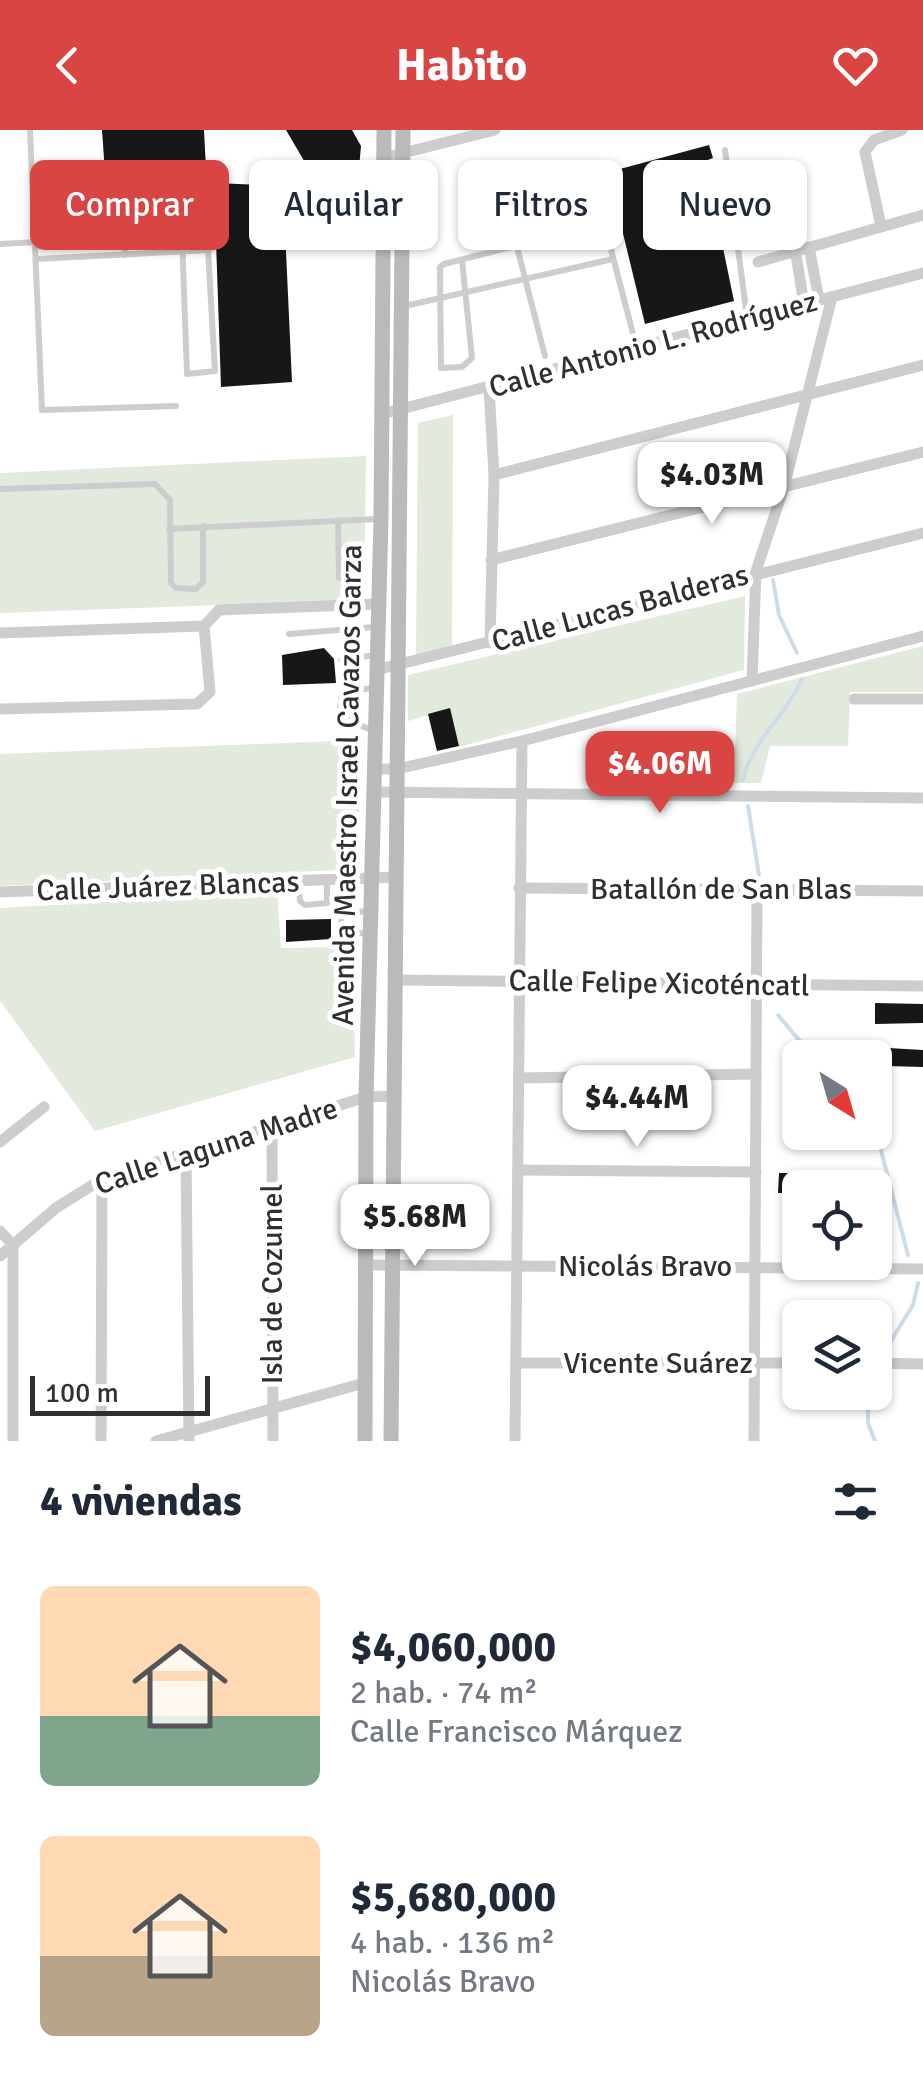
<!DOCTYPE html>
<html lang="es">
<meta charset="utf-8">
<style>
:root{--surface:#fff;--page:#f6f6f7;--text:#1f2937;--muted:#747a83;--accent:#d84542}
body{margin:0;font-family:Signika,sans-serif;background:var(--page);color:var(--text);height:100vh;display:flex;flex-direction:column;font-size:38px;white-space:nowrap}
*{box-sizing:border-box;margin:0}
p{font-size:32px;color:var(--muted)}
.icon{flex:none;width:55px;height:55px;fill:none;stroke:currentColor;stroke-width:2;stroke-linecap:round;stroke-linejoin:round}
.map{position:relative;height:1311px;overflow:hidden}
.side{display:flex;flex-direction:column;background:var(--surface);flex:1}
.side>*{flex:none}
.banner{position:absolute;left:30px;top:30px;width:865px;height:90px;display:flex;gap:20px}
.needle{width:65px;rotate:143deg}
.controls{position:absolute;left:782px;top:910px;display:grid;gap:20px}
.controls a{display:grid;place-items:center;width:110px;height:110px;border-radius:15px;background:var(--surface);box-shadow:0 2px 8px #0004;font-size:50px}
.scale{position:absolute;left:30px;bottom:25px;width:180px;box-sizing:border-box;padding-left:10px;border:5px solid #303030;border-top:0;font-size:28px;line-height:35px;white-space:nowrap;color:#303030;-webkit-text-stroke:8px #fff;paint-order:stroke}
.price{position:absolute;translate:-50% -85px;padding:0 22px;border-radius:20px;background:#fff;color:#222;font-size:32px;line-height:65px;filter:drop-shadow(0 2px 5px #0008)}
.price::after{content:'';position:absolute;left:50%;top:60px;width:30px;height:22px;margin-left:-15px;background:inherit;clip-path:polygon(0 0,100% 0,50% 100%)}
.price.current{background:var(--accent);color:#fff}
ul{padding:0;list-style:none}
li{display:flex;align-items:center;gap:30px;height:250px;padding:0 40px}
li span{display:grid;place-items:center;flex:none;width:280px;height:200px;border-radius:15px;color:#555}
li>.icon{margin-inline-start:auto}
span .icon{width:120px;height:120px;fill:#fffc;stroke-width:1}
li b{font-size:42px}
h2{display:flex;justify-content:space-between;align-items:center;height:120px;padding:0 40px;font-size:42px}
.tag{padding:0 35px;border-radius:15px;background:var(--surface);box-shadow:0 2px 8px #0004;font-size:35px;line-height:90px}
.tag.current{background:var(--accent);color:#fff}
header{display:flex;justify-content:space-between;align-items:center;height:130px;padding:0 40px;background:var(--accent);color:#fff;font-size:45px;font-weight:800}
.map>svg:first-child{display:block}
.green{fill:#e2e9dd}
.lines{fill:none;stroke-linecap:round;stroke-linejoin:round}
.stream{stroke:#cedcea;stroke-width:4}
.building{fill:#171717}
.service{stroke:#cdcdcd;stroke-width:6}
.minor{stroke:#cdcdcd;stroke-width:11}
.secondary{stroke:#bababa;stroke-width:15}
.labels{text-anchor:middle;stroke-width:10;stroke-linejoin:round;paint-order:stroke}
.street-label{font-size:30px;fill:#303030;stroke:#fff}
</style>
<header><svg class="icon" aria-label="back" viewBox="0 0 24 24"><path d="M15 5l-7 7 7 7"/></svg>Habito<svg class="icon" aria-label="heart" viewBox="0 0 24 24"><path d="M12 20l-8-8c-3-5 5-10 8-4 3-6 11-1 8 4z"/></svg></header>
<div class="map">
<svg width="923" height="1311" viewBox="0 0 923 1311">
<rect width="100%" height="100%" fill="#fff"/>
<g class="green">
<polygon points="453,285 452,516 416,526 418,293"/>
<polygon points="366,326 364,470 0,483 0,343"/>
<polygon points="745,466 744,540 459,617 449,579 408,591 408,545"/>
<polygon points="923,516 923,562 850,562 848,616 770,616 761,653 734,653 737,564"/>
<polygon points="362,610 357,739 0,756 0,624"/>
<polygon points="277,762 281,818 353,817 355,927 95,1001 0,871 0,778"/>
</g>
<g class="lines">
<g class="stream">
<polyline points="773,450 779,485 797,523"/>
<path d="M743,650C752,610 786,586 802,549"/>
<polyline points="748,676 759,745"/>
<polyline points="778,885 798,909 824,928"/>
<polyline points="875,997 908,1125"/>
<polyline points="886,1219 913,1175 918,1153"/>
<polyline points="868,1262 868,1293 875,1311"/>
</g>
</g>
<g class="building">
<polygon points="102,0 204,0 206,39 105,43"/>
<polygon points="286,0 352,0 361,16 359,38 310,41"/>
<polygon points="709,15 713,28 705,31 734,171 645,194 619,87 600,76 594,46"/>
<polygon points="214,53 283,56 292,252 221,257"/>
<polygon points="324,518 334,529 336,553 283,555 282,525"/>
<polygon points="450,578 459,616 437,621 428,584"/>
<polygon points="331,789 331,809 286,812 286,790"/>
<polygon points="875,873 923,874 923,893 875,894"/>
<polygon points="888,918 923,920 923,937 886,936"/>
<polygon points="779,1043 808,1043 808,1058 800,1058 800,1063 778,1063"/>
</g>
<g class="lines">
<g class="service">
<polyline points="30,0 42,280 176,276"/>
<polyline points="725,20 747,187"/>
<polyline points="34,51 122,51"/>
<polyline points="148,51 153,123"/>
<polyline points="0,114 36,112"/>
<polyline points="517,117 545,226"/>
<path d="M125,125L122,51C149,51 177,51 204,51L215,241L187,244L180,51"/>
<polyline points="37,129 209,120"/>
<polyline points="462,130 472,228 462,237 441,238 440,137 444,134 594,96 609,112 636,215"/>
<polyline points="405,176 613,129"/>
<polyline points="0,359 155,354 170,370 171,453 176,458 196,459 203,452 203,396"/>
<polyline points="338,390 339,448"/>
<polyline points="169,399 377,389"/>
<polyline points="289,504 375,497"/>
<polyline points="341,530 375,525"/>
<polyline points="375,557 342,564 339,585 375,602"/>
<polyline points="298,751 300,771 305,775 327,773 327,751"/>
<polyline points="367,804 342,801 341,785 370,780"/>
</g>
<g class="minor">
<polyline points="383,28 495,0"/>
<polyline points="787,70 804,174"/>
<polyline points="881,96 865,22 874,10 902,0"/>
<polyline points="809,117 819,170"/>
<polyline points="758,132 923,85"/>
<polyline points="489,258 494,345 490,513"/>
<polyline points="382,284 923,143"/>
<polyline points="494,345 923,235"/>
<polyline points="491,430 923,322"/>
<polyline points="0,503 204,496"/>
<polyline points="376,540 923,403"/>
<polyline points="752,551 756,441 784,357 832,167"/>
<polyline points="854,569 923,569"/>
<polyline points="0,579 197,574 210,562 204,496 219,480 378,474"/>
<polyline points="374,639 397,639 522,611 923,506"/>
<polyline points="374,662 923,668"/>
<polyline points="519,758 923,761"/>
<polyline points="0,762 396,747"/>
<polyline points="395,850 923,856"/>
<polyline points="519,948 756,944"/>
<polyline points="272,997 273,1311"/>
<polyline points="0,1012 44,977"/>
<polyline points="186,1025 189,1311"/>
<polyline points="518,1040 756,1042"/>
<polyline points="0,1101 13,1115 13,1311"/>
<polyline points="0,1126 56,1078 102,1049 366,967 395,966"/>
<polyline points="367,1135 923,1139"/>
<polyline points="516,1233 800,1233"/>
<polyline points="875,1233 923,1234"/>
<polyline points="101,1311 102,1049"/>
<polyline points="156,1311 364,1253"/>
<polyline points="515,1311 522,611"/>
<polyline points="754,1311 757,759"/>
</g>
<g class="secondary">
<polyline points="365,1311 366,967 381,389 384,0"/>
<polyline points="391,1311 403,0"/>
</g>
</g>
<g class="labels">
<g class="street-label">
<text transform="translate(653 214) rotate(-15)" y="10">Calle Antonio L. Rodríguez</text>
<text transform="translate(620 478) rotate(-15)" y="10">Calle Lucas Balderas</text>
<text transform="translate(347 655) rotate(-89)" y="10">Avenida Maestro Israel Cavazos Garza</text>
<text transform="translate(168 756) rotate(-2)" y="10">Calle Juárez Blancas</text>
<text x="721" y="769">Batallón de San Blas</text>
<text transform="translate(659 853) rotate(1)" y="10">Calle Felipe Xicoténcatl</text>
<text transform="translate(216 1016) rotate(-18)" y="10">Calle Laguna Madre</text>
<text x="645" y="1146">Nicolás Bravo</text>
<text transform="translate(272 1154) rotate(-90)" y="10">Isla de Cozumel</text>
<text x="658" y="1243">Vicente Suárez</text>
</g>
</g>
</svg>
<div class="controls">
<a><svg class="needle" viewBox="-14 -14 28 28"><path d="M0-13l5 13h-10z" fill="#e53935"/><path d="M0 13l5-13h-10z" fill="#747a83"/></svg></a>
<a><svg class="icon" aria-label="locate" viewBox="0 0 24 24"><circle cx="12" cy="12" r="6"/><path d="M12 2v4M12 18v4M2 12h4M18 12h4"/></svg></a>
<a><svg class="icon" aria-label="layers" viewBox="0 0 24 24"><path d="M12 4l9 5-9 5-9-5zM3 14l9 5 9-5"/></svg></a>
</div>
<div class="scale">100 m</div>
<b class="price" style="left:712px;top:397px">$4.03M</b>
<b class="price current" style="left:660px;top:686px">$4.06M</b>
<b class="price" style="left:637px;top:1020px">$4.44M</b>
<b class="price" style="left:415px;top:1139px">$5.68M</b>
<div class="banner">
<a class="tag current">Comprar</a>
<a class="tag">Alquilar</a>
<a class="tag">Filtros</a>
<a class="tag">Nuevo</a>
</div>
</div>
<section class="side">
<h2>4 viviendas<svg class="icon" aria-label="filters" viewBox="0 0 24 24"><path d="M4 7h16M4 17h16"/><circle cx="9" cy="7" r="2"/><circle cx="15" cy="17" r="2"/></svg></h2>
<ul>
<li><span style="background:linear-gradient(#ffd9b3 65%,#7fa58c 0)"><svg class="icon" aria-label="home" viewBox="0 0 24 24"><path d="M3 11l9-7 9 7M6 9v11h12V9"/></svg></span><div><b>$4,060,000</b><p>2 hab. · 74 m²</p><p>Calle Francisco Márquez</p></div></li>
<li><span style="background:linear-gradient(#ffd9b3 60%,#b9a48a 0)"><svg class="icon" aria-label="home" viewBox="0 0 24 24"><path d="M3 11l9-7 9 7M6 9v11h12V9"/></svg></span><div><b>$5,680,000</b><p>4 hab. · 136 m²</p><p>Nicolás Bravo</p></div></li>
</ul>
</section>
